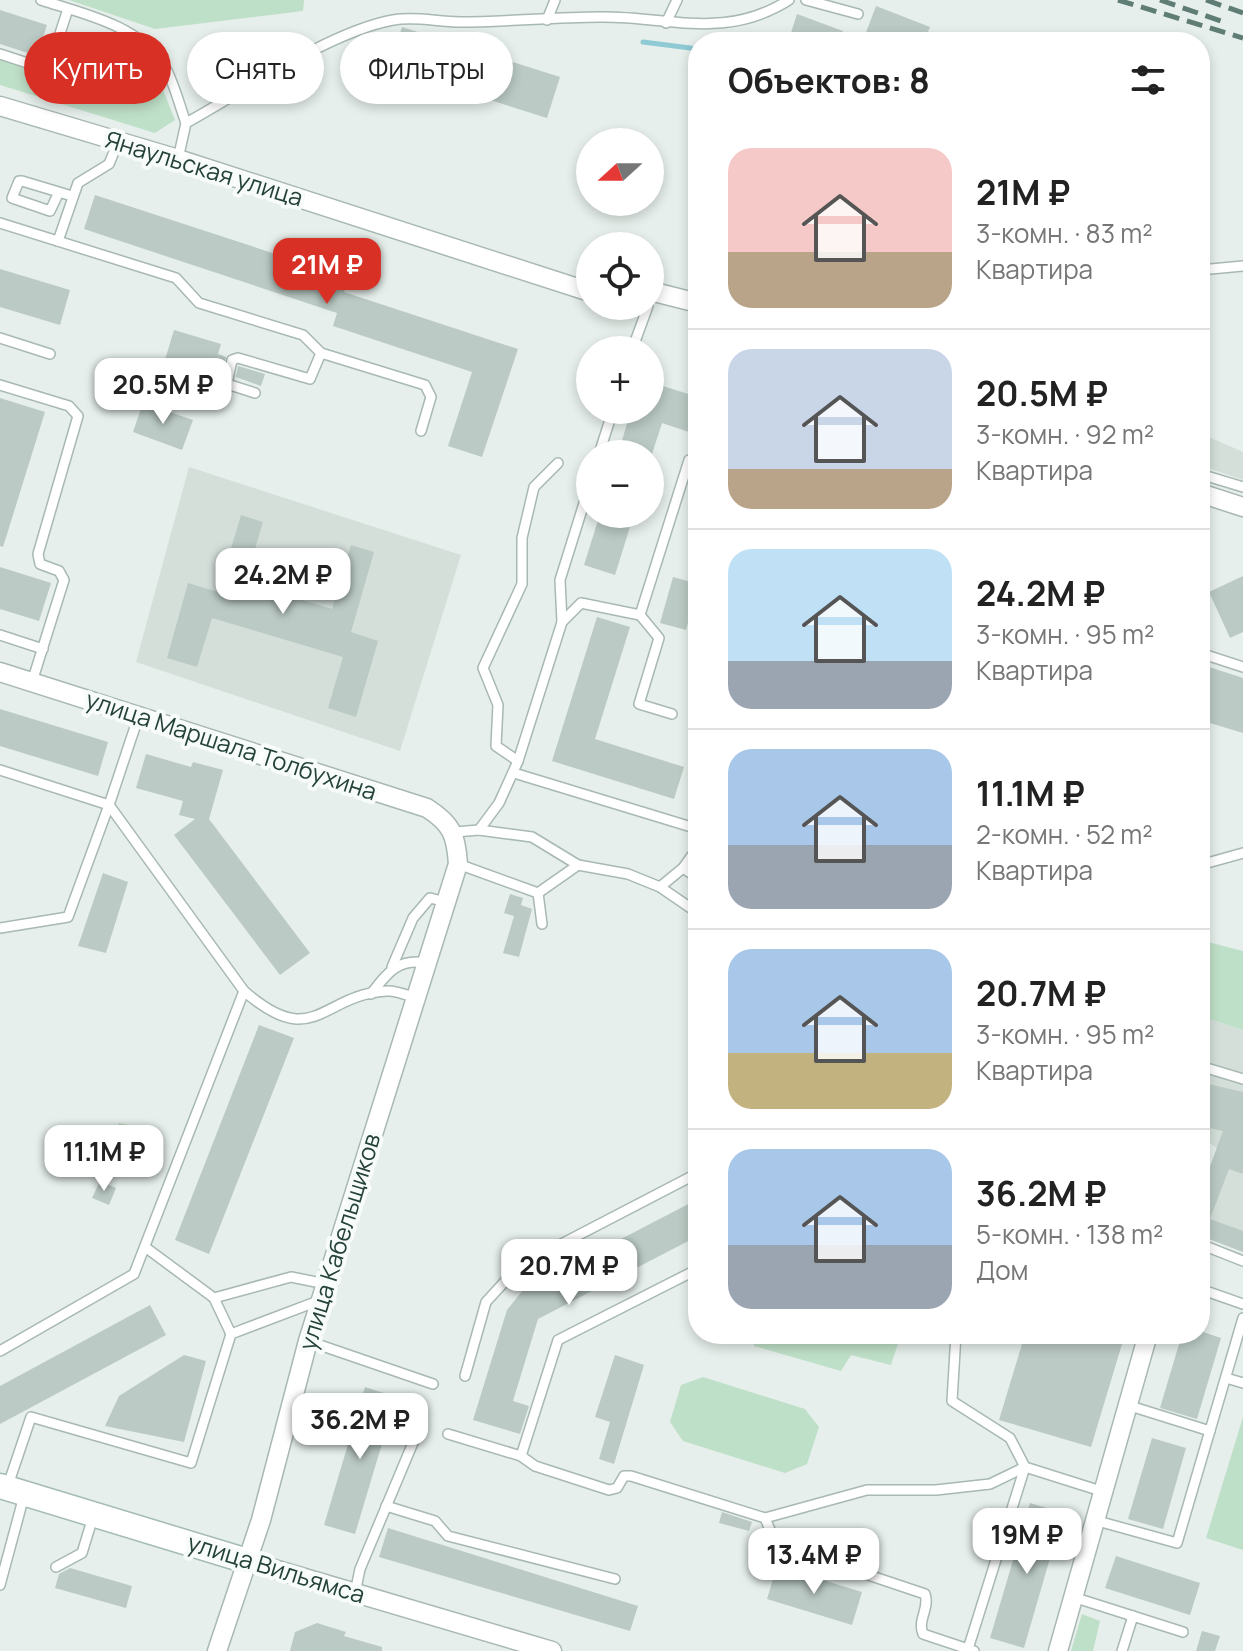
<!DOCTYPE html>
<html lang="ru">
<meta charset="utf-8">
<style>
:root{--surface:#fff;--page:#f2f2f2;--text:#222;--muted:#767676;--line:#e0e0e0;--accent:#d93025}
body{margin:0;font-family:Manrope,sans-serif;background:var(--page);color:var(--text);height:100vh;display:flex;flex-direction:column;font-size:30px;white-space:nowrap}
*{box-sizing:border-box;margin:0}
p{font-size:26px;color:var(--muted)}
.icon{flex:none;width:44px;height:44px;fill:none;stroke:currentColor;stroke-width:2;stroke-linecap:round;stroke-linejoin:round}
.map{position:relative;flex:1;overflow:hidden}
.side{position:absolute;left:688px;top:32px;width:522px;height:1312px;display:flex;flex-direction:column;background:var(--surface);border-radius:32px;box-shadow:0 4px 12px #0003}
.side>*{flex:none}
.top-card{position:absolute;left:24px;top:32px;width:544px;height:72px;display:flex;gap:16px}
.needle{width:52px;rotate:249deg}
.controls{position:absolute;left:576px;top:128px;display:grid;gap:16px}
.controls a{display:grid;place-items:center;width:88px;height:88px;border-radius:50%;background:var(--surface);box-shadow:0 4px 12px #0003;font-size:40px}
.price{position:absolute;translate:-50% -68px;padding:0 18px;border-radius:16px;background:#fff;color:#222;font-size:26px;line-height:52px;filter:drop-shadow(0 2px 4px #0008)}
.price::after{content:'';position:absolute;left:50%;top:48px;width:24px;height:18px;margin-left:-12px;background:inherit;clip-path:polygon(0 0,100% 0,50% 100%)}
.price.active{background:var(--accent);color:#fff}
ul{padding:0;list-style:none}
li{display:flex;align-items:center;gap:24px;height:200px;padding:0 40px}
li+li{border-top:2px solid var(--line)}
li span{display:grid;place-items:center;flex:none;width:224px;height:160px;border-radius:24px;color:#555}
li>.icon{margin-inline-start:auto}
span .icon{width:96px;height:96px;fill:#fffc;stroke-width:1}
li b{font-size:34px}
h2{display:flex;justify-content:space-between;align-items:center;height:96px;padding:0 40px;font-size:34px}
.chip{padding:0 28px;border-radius:36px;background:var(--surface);box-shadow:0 4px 12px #0003;font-size:28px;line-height:72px}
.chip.active{background:var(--accent);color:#fff}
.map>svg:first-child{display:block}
.built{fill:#d4dfda}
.green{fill:#bfe0c8}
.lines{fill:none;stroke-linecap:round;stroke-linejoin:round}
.stream{stroke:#8ec9d4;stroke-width:5}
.building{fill:#bbcac4}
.lane-casing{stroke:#a8b8b2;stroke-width:12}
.street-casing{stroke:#a8b8b2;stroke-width:21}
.secondary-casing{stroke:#a4bbb3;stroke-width:27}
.lane{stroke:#fff;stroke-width:9}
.street{stroke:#fff;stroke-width:18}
.secondary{stroke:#fff;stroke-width:24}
.rail{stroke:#5f7d75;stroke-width:5;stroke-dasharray:16 8;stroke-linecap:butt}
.labels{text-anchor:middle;stroke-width:8;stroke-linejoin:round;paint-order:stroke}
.street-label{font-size:24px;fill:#24423a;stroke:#f7fbf9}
</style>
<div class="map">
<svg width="1243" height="1651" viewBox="0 0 1243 1651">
<rect width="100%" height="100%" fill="#e6efeb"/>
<g class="built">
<polygon points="1200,433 1243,452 1243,480 1200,465"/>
<polygon points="189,467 461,555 400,751 136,662"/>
<polygon points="1200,1016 1243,1030 1243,1252 1204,1237 1210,1220 1200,1216 1200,1194 1217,1148 1200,1137"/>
</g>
<g class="green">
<polygon points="69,0 304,0 303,11 155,29"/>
<polygon points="149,55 175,120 155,133 0,85 0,58 128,99"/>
<polygon points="1200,940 1243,951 1243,1030 1200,1016"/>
<polygon points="119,1123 159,1132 135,1177 103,1164"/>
<polygon points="751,1334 901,1334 891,1365 851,1355 841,1371 754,1346"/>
<polygon points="703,1377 805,1409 819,1427 807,1464 785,1473 683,1441 670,1422 681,1385"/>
<polygon points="1243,1417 1243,1550 1206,1538"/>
<polygon points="1082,1614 1100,1621 1093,1651 1071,1651"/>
</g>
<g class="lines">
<polyline class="stream" points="643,42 698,49"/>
</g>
<g class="building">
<polygon points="876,6 930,27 924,42 883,42 865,35"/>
<polygon points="0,10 47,25 37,56 0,44"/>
<polygon points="797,14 843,31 839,42 788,42"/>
<polygon points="402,27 560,77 547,118 389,68"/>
<polygon points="71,36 136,55 127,88 62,67"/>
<polygon points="95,195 349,278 344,292 518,349 482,457 448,446 472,372 333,326 337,313 84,229"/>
<polygon points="0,269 70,290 60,325 0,307"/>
<polygon points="174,330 221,344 218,354 226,357 222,372 213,369 211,377 164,363"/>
<polygon points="238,366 265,374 261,386 236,377"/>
<polygon points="650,382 698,397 698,435 662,423 652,454 618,454 631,410 650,410"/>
<polygon points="0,398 45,412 3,547 0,546"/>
<polygon points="143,403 193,420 182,450 133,432"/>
<polygon points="600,514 634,514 615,575 584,565"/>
<polygon points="241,515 263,522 245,583 332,609 351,545 374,552 351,632 378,641 356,717 328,708 343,657 212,618 197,667 167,658 188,583 218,592"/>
<polygon points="0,567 51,583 39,621 0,609"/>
<polygon points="1243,576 1243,632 1230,638 1209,592"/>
<polygon points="673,577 698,584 686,630 660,623"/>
<polygon points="597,617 630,627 595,739 684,767 674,799 552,761"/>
<polygon points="1200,664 1243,678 1243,733 1200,720"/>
<polygon points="0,709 108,742 98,776 0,746"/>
<polygon points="146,754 191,767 193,762 223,770 209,819 310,953 280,975 174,835 195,819 179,815 183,801 136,788"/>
<polygon points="103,873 128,882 106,953 78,946"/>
<polygon points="510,894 523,898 521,905 532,909 519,957 503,953 514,916 504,913"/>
<polygon points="259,1025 294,1038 209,1254 175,1240"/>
<polygon points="1200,1082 1243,1092 1243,1174 1229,1169 1210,1219 1200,1216 1200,1194 1223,1131 1200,1126"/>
<polygon points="100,1181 116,1188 109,1205 92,1198"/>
<polygon points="698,1199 698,1236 538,1319 513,1401 529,1406 520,1434 473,1420 507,1310 523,1290"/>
<polygon points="1210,1219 1243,1231 1243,1252 1204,1237"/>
<polygon points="150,1305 166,1335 0,1424 0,1386"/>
<polygon points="1200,1331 1221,1338 1197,1419 1160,1408 1182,1334"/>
<polygon points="1025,1334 1125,1334 1091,1447 999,1420"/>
<polygon points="184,1355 206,1361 184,1442 105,1426 119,1396"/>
<polygon points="615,1355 644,1365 614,1464 599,1459 610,1422 595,1417"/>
<polygon points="365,1387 396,1397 355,1534 324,1525"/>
<polygon points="1152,1438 1186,1448 1163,1529 1128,1519"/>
<polygon points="1030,1503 1063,1513 1024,1648 990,1638"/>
<polygon points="722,1512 752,1522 749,1531 719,1523"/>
<polygon points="388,1528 638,1606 630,1631 379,1557"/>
<polygon points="1116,1556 1200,1583 1190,1615 1105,1588"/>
<polygon points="777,1566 862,1592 852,1625 767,1599"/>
<polygon points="70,1568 132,1586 126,1608 55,1588 59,1574"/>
<polygon points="317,1623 346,1632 344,1636 382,1647 382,1651 290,1651 295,1632"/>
<polygon points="1202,1631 1220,1636 1215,1651 1196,1651"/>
</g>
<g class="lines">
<defs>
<g id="lane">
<path d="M41,0C84,14 138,25 164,65C174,82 179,104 186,123"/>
<polyline points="806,0 858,14"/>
<polyline points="547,20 555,0"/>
<polyline points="666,23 677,0"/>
<polyline points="0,54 125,95"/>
<polyline points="48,70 68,9"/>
<path d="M178,159L186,123C244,91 329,32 393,20C416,16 437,22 460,22C506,22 553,17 600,17C669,16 724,41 789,0"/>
<polyline points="59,192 50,211 12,198 19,181 22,181 72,196"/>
<polyline points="0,223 176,278 199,303 303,335 321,353 425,385 431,397 421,431"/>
<polyline points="58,241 78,183 109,164 118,142"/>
<polyline points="1200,270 1243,266"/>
<polyline points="0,338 50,354"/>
<polyline points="632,350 648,306"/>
<polyline points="0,385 69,406 78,416 38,554 40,564 59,571 64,580 32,682"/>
<polyline points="255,393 227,384 232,360 238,358 310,379 321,353"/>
<polyline points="599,454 613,410"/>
<polyline points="1200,474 1243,487"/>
<polyline points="640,615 659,638 639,704 672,714"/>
<polyline points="562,622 581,603 640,615 689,460 698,463"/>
<polyline points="0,635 43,649"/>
<polyline points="1200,653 1243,667"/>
<polyline points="518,761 496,746 498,705 483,668 522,584 522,538 534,487 558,463"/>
<polyline points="0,770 109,805 139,715"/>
<polyline points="514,773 698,829"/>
<polyline points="479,830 532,837 578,865 628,874 660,887 698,913"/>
<polyline points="455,832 479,830 499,803 518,761 562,622 560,580 590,484"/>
<polyline points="458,864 538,893 542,924"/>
<polyline points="1200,865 1243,853"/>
<polyline points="683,868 698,878"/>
<polyline points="660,887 683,868 698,847"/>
<polyline points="538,893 578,865"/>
<polyline points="0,928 68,917 109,805"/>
<polyline points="392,967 413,918 430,898 446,902"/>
<path d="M244,991C314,1052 321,995 386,991C395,990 407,995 416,998"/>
<path d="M371,994C388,972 398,958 427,963"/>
<polyline points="1200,1066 1243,1079"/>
<polyline points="1200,1244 1243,1261"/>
<polyline points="145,1247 214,1298 231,1334"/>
<polyline points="1200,1289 1243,1304"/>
<polyline points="214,1298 291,1277 326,1284"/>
<polyline points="956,1334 952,1401 1010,1438 1025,1467 1101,1491"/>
<polyline points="308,1341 433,1384"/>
<polyline points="0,1351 134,1274 244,991 109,805"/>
<polyline points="465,1376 486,1302 519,1266 698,1173"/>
<polyline points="1226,1378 1243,1383"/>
<polyline points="1127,1405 1210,1431"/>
<polyline points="448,1434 521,1456 558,1340 698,1269"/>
<polyline points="521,1456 535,1466 609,1490 617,1488 624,1476 631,1476 765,1518 867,1490 936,1490 990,1484 1025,1467"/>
<polyline points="7,1488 31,1417 191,1463 231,1334 318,1301"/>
<polyline points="386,1506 435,1521 448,1536 615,1579"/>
<path d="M765,1518L776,1544L925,1594C930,1608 917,1620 923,1634L968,1649"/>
<polyline points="1094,1520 1177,1543 1243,1318"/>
<polyline points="56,1567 82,1553 93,1517"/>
<polyline points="0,1585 24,1496"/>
<polyline points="355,1593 360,1569 420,1426"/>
<polyline points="1073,1597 1183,1632"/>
<polyline points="974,1651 968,1649 1025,1467"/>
<polyline points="1122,1651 1133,1616"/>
</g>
<g id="street">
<polyline points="0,106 178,159 590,292"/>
<polyline points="650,291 698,303"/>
<polyline points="1200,493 1243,507"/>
<path d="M0,672L427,808C452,824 456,835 458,864L308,1341L261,1520L217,1651"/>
<polyline points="247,1561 552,1651"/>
<polyline points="1058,1651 1148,1334"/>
</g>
<polyline id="secondary" points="0,1486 247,1561"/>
</defs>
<use href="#lane" class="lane-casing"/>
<use href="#street" class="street-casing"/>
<use href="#secondary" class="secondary-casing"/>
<use href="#lane" class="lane"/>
<use href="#street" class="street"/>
<use href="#secondary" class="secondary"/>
<g class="rail">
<polyline points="1118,0 1243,38"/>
<polyline points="1160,0 1224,22"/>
<polyline points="1206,0 1243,13"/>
</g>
</g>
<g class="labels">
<g class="street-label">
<text transform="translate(204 169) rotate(17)" y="8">Янаульская улица</text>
<text transform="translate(231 746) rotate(18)" y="8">улица Маршала Толбухина</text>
<text transform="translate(340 1242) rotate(-73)" y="8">улица Кабельщиков</text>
<text transform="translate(276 1569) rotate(17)" y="8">улица Вильямса</text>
</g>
</g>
</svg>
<div class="controls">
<a><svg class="needle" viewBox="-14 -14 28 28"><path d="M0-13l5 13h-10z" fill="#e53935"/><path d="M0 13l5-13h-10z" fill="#767676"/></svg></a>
<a><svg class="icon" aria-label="locate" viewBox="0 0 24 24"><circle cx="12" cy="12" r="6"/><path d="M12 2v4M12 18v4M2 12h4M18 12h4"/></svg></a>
<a>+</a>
<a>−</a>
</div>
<b class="price active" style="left:327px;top:306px">21M ₽</b>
<b class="price" style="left:163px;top:426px">20.5M ₽</b>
<b class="price" style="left:283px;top:616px">24.2M ₽</b>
<b class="price" style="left:104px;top:1193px">11.1M ₽</b>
<b class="price" style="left:569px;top:1307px">20.7M ₽</b>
<b class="price" style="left:360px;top:1461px">36.2M ₽</b>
<b class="price" style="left:1027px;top:1576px">19M ₽</b>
<b class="price" style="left:814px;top:1596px">13.4M ₽</b>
<div class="top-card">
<a class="chip active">Купить</a>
<a class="chip">Снять</a>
<a class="chip">Фильтры</a>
</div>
<section class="side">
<h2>Объектов: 8<svg class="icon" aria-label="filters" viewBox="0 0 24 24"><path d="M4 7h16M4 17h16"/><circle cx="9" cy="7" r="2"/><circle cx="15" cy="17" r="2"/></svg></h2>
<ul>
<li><span style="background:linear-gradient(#f6c9c9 65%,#b9a48a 0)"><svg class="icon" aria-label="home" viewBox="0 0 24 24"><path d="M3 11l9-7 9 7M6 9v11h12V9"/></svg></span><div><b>21M ₽</b><p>3-комн. · 83 m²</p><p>Квартира</p></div></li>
<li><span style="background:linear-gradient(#c9d6e8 75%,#b9a48a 0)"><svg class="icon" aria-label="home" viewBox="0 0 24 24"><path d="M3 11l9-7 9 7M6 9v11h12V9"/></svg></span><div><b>20.5M ₽</b><p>3-комн. · 92 m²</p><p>Квартира</p></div></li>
<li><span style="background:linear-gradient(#bfe0f5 70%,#9aa5b1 0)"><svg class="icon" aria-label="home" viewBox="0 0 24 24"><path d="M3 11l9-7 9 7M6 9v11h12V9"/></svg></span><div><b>24.2M ₽</b><p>3-комн. · 95 m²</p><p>Квартира</p></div></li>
<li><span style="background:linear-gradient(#a9c7e8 60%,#9aa5b1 0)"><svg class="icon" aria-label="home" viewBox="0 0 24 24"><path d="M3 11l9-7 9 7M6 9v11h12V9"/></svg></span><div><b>11.1M ₽</b><p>2-комн. · 52 m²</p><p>Квартира</p></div></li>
<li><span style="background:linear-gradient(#a9c7e8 65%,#c2b280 0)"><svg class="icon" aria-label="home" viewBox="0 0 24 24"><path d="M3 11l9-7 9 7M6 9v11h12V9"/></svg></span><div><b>20.7M ₽</b><p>3-комн. · 95 m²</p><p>Квартира</p></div></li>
<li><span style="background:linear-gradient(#a9c7e8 60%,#9aa5b1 0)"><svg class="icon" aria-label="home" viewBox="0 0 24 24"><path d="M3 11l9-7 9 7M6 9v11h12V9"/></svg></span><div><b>36.2M ₽</b><p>5-комн. · 138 m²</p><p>Дом</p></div></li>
</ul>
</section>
</div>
